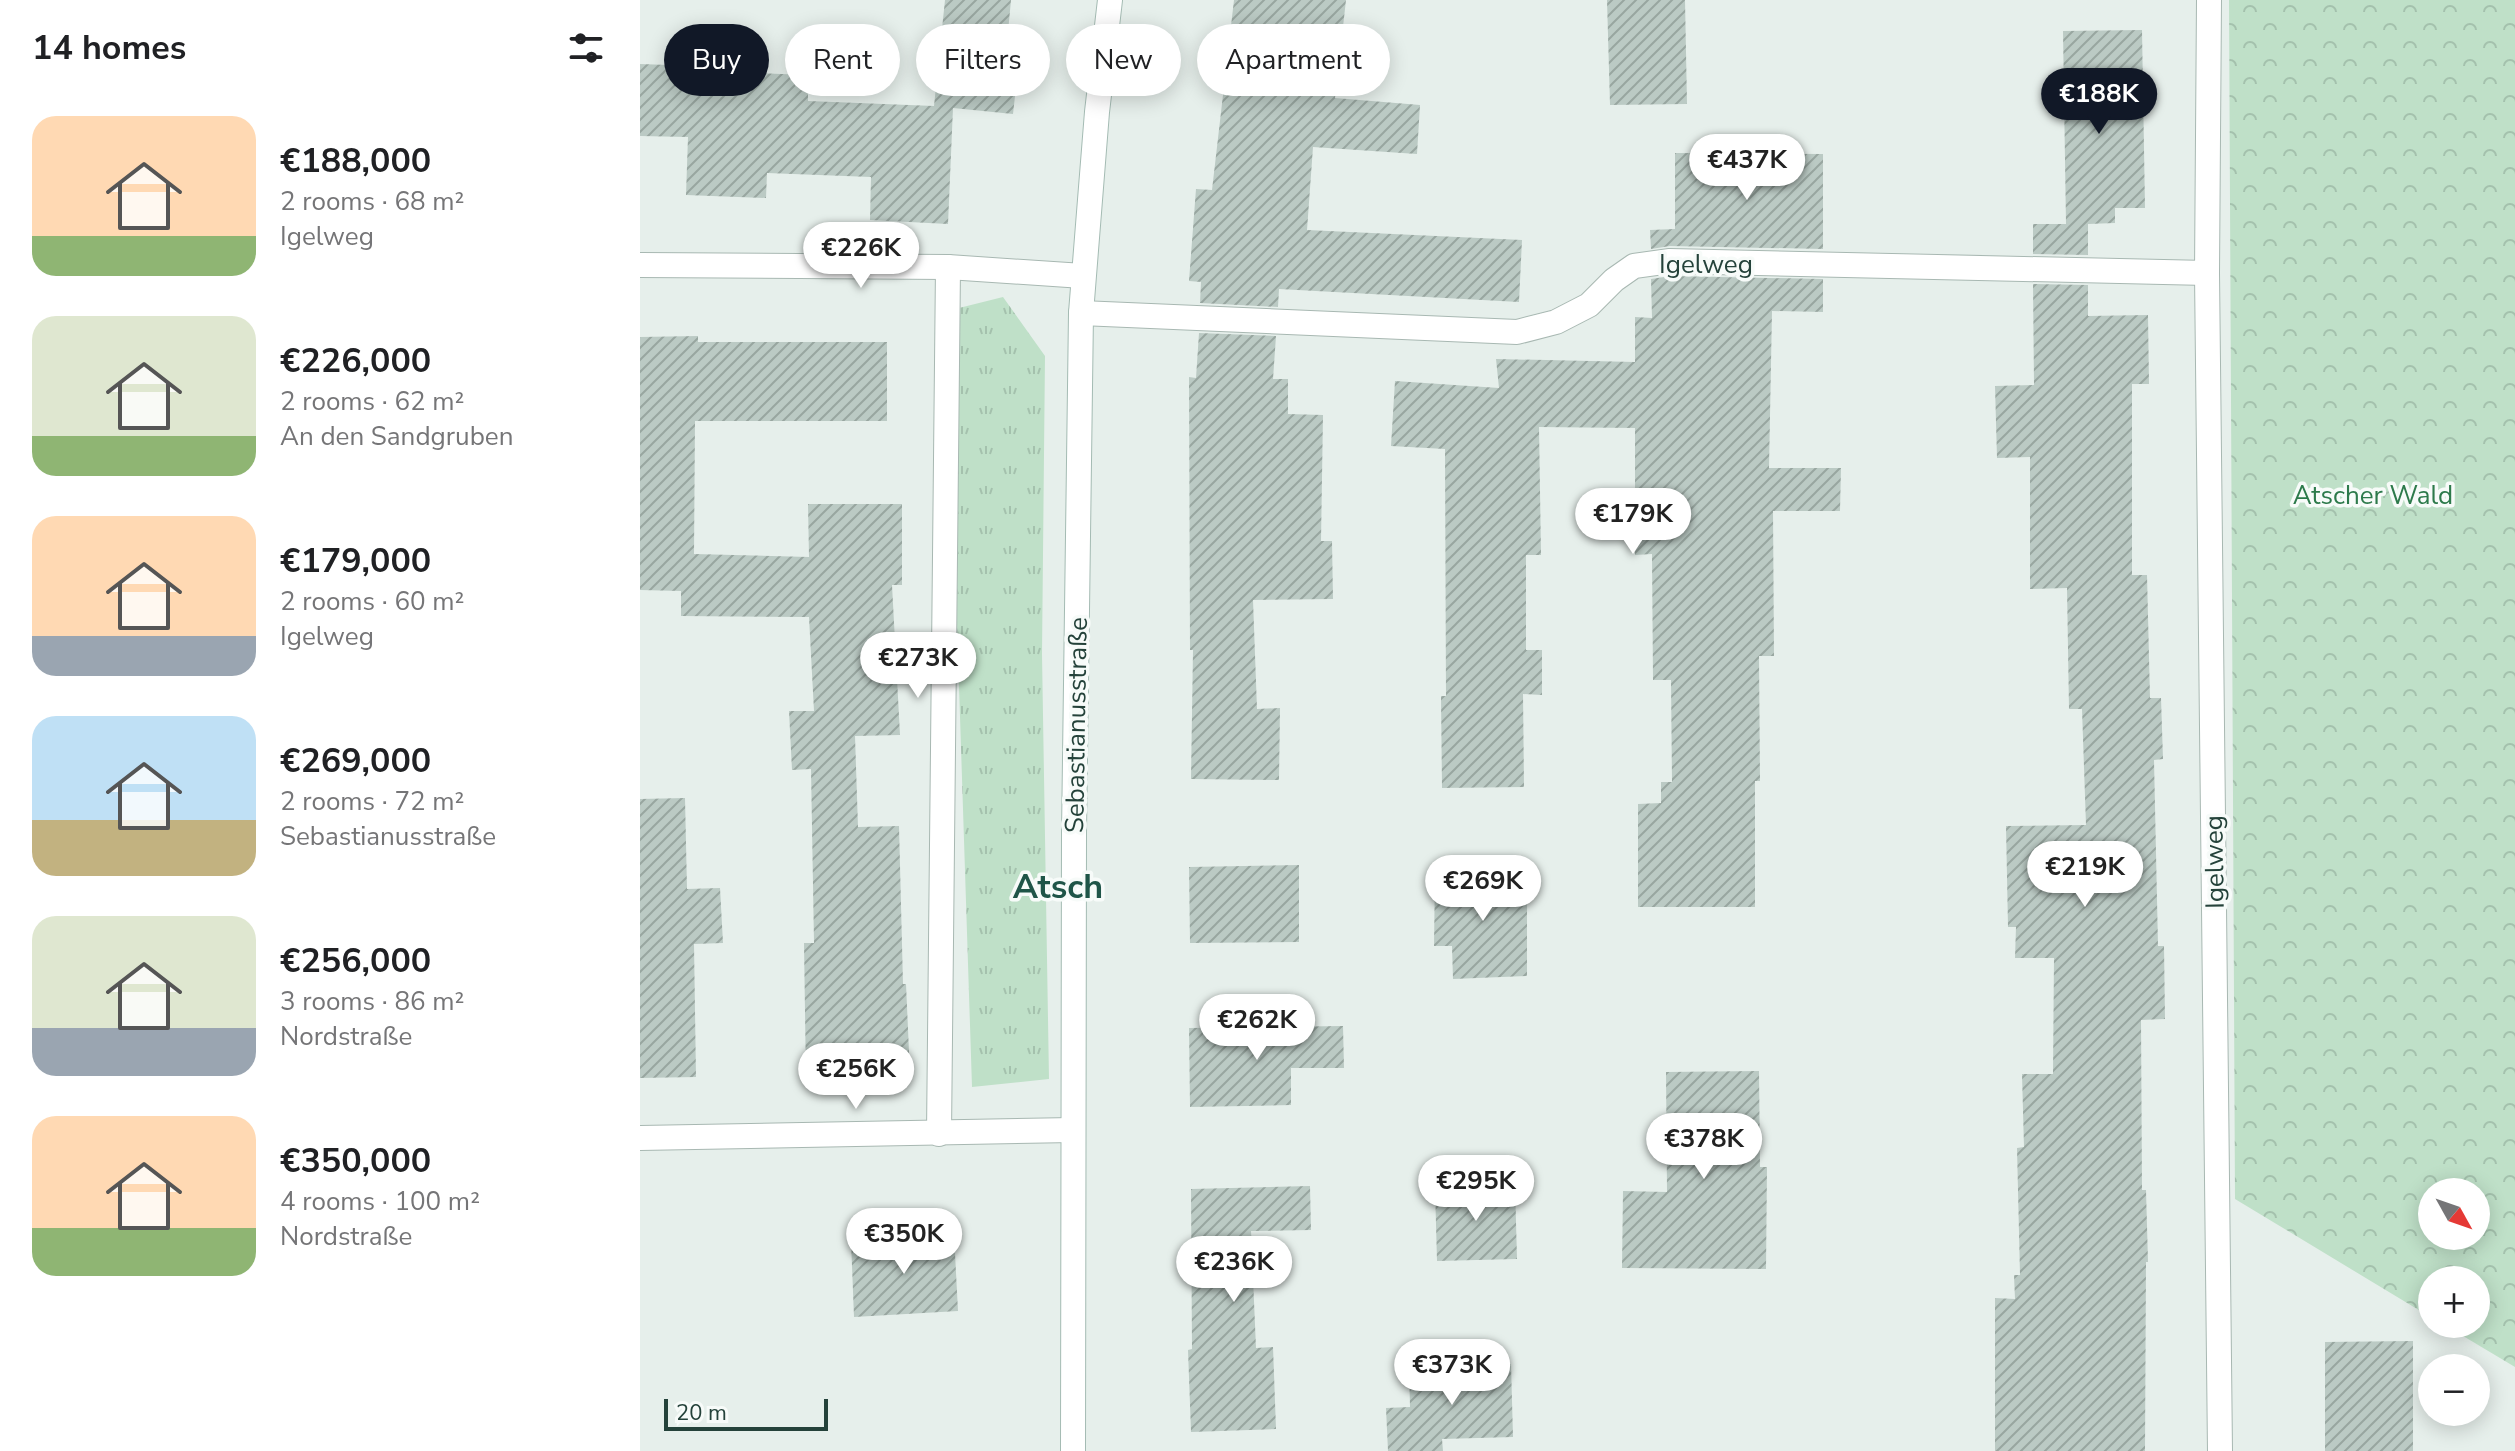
<!DOCTYPE html>
<meta charset="utf-8">
<style>
:root{--surface:#fff;--page:#f2f2f2;--text:#202124;--muted:#757577;--accent:#111827}
body{margin:0;font-family:"Nunito Sans",sans-serif;background:var(--page);color:var(--text);height:100vh;display:flex;flex-direction:column;font-size:30px;white-space:nowrap}
*{box-sizing:border-box;margin:0}
p{font-size:26px;color:var(--muted)}
.icon{flex:none;width:44px;height:44px;fill:none;stroke:currentColor;stroke-width:2;stroke-linecap:round;stroke-linejoin:round}
.map{position:relative;flex:1;overflow:hidden}
.panel{display:flex;flex-direction:column;background:var(--surface);width:640px}
.panel>*{flex:none}
.top-card{position:absolute;left:24px;top:24px;width:760px;height:72px;display:flex;gap:16px}
.needle{width:52px;rotate:130deg}
.controls{position:absolute;left:1778px;top:1178px;display:grid;gap:16px}
.controls a{display:grid;place-items:center;width:72px;height:72px;border-radius:50%;background:var(--surface);box-shadow:0 4px 20px #0003;font-size:40px}
.scale{position:absolute;left:24px;bottom:20px;width:164px;box-sizing:border-box;padding-left:8px;border:4px solid #24423a;border-top:0;font-size:22px;line-height:28px;white-space:nowrap;color:#24423a;-webkit-text-stroke:6px #f7fbf9;paint-order:stroke}
.price{position:absolute;translate:-50% -68px;padding:0 18px;border-radius:28px;background:#fff;color:#222;font-size:26px;line-height:52px;filter:drop-shadow(0 2px 4px #0008)}
.price::after{content:'';position:absolute;left:50%;top:48px;width:24px;height:18px;margin-left:-12px;background:inherit;clip-path:polygon(0 0,100% 0,50% 100%)}
.price.on{background:var(--accent);color:#fff}
ul{padding:0;list-style:none}
li{display:flex;align-items:center;gap:24px;height:200px;padding:0 32px}
li span{display:grid;place-items:center;flex:none;width:224px;height:160px;border-radius:24px;color:#555}
li>.icon{margin-inline-start:auto}
span .icon{width:96px;height:96px;fill:#fffc;stroke-width:1}
li b{font-size:34px}
h2{display:flex;justify-content:space-between;align-items:center;height:96px;padding:0 32px;font-size:34px}
.pill{padding:0 28px;border-radius:36px;background:var(--surface);box-shadow:0 4px 20px #0003;font-size:28px;line-height:72px}
.pill.on{background:var(--accent);color:#fff}
main{display:flex;flex:1;min-height:0}
.map>svg:first-child{display:block}
.forest{fill:url(#forest-crowns);fill-rule:evenodd}
.park{fill:url(#park-tufts)}
.building{fill:url(#building-hatch)}
.lines{fill:none;stroke-linecap:round;stroke-linejoin:round}
.street-casing{stroke:#a8b8b2;stroke-width:26}
.secondary-casing{stroke:#a4bbb3;stroke-width:26}
.street{stroke:#fff;stroke-width:24}
.secondary{stroke:#fff;stroke-width:24}
.labels{text-anchor:middle;stroke-width:7;stroke-linejoin:round;paint-order:stroke}
.street-label{font-size:26px;fill:#24423a;stroke:#f7fbf9}
.park-label{font-size:26px;fill:#2d7a4b;stroke:#f7fbf9}
.district-label{font-size:34px;font-weight:bold;fill:#1f5548;stroke:#f7fbf9}
</style>
<main>
<section class="panel">
<h2>14 homes<svg class="icon" aria-label="filters" viewBox="0 0 24 24"><path d="M4 7h16M4 17h16"/><circle cx="9" cy="7" r="2"/><circle cx="15" cy="17" r="2"/></svg></h2>
<ul>
<li><span style="background:linear-gradient(#ffd9b3 75%,#8fb573 0)"><svg class="icon" aria-label="home" viewBox="0 0 24 24"><path d="M3 11l9-7 9 7M6 9v11h12V9"/></svg></span><div><b>€188,000</b><p>2 rooms · 68 m²</p><p>Igelweg</p></div></li>
<li><span style="background:linear-gradient(#dfe7d0 75%,#8fb573 0)"><svg class="icon" aria-label="home" viewBox="0 0 24 24"><path d="M3 11l9-7 9 7M6 9v11h12V9"/></svg></span><div><b>€226,000</b><p>2 rooms · 62 m²</p><p>An den Sandgruben</p></div></li>
<li><span style="background:linear-gradient(#ffd9b3 75%,#9aa5b1 0)"><svg class="icon" aria-label="home" viewBox="0 0 24 24"><path d="M3 11l9-7 9 7M6 9v11h12V9"/></svg></span><div><b>€179,000</b><p>2 rooms · 60 m²</p><p>Igelweg</p></div></li>
<li><span style="background:linear-gradient(#bfe0f5 65%,#c2b280 0)"><svg class="icon" aria-label="home" viewBox="0 0 24 24"><path d="M3 11l9-7 9 7M6 9v11h12V9"/></svg></span><div><b>€269,000</b><p>2 rooms · 72 m²</p><p>Sebastianusstraße</p></div></li>
<li><span style="background:linear-gradient(#dfe7d0 70%,#9aa5b1 0)"><svg class="icon" aria-label="home" viewBox="0 0 24 24"><path d="M3 11l9-7 9 7M6 9v11h12V9"/></svg></span><div><b>€256,000</b><p>3 rooms · 86 m²</p><p>Nordstraße</p></div></li>
<li><span style="background:linear-gradient(#ffd9b3 70%,#8fb573 0)"><svg class="icon" aria-label="home" viewBox="0 0 24 24"><path d="M3 11l9-7 9 7M6 9v11h12V9"/></svg></span><div><b>€350,000</b><p>4 rooms · 100 m²</p><p>Nordstraße</p></div></li>
</ul>
</section>
<div class="map">
<svg width="1875" height="1451" viewBox="0 0 1875 1451">
<defs>
<pattern id="forest-crowns" width="20" height="18" patternUnits="userSpaceOnUse" patternTransform="scale(2)"><rect width="20" height="18" fill="#bfe0c8"/><path d="M2 6a3 3 0 1 1 6 0M12 15a3 3 0 1 1 6 0" fill="none" stroke="#a4c1ad"/></pattern>
<pattern id="park-tufts" width="24" height="20" patternUnits="userSpaceOnUse" patternTransform="scale(2)"><rect width="24" height="20" fill="#bfe0c8"/><path d="M3 7l-1-3M5 7V3M7 7l1-3M15 17l-1-3M17 17v-4M19 17l1-3" fill="none" stroke="#a4c1ad"/></pattern>
<pattern id="building-hatch" width="6" height="6" patternUnits="userSpaceOnUse" patternTransform="scale(2)"><rect width="6" height="6" fill="#bbcac4"/><path d="M-1 1l2-2M0 6l6-6M5 7l2-2" fill="none" stroke="#98a6a0"/></pattern>
</defs>
<rect width="100%" height="100%" fill="#e6efeb"/>
<path class="forest" d="M1589,0H1875V1367L1803,1324H1836V1280H1792V1318L1595,1199ZM1792,1192H1836V1236H1792Z"/>
<polygon class="park" points="363,297 405,356 402,654 409,1079 332,1087 317,624 319,308"/>
<g class="building">
<polygon points="305,0 371,0 368,32 382,33 373,114 313,108 308,224 230,220 231,177 127,173 126,198 46,195 48,137 0,136 0,64 84,67 84,72 168,75 168,101 294,106"/>
<polygon points="594,0 706,0 695,98 780,105 777,154 673,147 667,230 882,240 879,302 639,289 638,307 560,303 561,282 549,281 556,189 572,190"/>
<polygon points="967,0 1045,0 1047,104 970,105"/>
<polygon points="1502,30 1505,208 1475,208 1475,223 1448,224 1448,255 1393,254 1393,224 1426,224 1423,31"/>
<polygon points="1035,153 1183,154 1183,249 1030,246 1011,249 1010,230 1035,229"/>
<polygon points="1031,276 1183,279 1183,312 1132,311 1129,468 1201,468 1200,511 1133,511 1134,656 1119,656 1120,781 1115,781 1115,907 998,907 998,804 1021,803 1021,782 1032,782 1031,680 1013,680 1012,554 995,555 995,428 899,427 901,555 886,555 886,650 902,650 902,695 883,694 884,787 802,788 801,696 806,696 805,449 751,446 755,381 859,388 856,359 995,362 995,317 1012,318 1011,279"/>
<polygon points="1393,284 1448,285 1448,316 1508,315 1509,384 1492,384 1492,575 1507,575 1510,698 1521,698 1523,759 1514,760 1518,946 1524,946 1525,1019 1501,1020 1502,1190 1506,1190 1508,1262 1506,1262 1505,1451 1355,1451 1355,1298 1375,1299 1374,1275 1380,1275 1377,1148 1384,1147 1382,1074 1413,1074 1414,958 1375,958 1376,927 1368,927 1366,826 1446,825 1442,709 1429,709 1427,588 1390,589 1390,457 1357,458 1355,386 1394,385"/>
<polygon points="559,333 636,336 633,379 648,379 648,414 683,415 681,541 692,541 693,599 613,600 617,709 640,708 639,780 551,779 553,650 550,650 549,377 556,378"/>
<polygon points="58,336 58,342 247,342 247,421 55,421 54,554 169,557 168,504 262,504 262,585 252,585 260,735 215,736 218,827 259,826 263,984 266,984 270,1074 166,1079 164,943 174,943 171,769 152,770 149,711 174,711 169,617 41,616 41,591 0,590 0,337"/>
<polygon points="45,798 47,889 80,888 83,943 54,944 56,1077 0,1078 0,799"/>
<polygon points="659,865 659,942 550,943 549,867"/>
<polygon points="795,872 887,872 887,976 813,979 812,946 794,946"/>
<polygon points="703,1026 704,1068 651,1068 651,1105 550,1107 549,1028"/>
<polygon points="1119,1071 1120,1167 1127,1167 1126,1269 982,1268 983,1191 1027,1192 1026,1072"/>
<polygon points="875,1185 877,1259 797,1261 795,1187"/>
<polygon points="670,1186 671,1230 611,1231 616,1348 633,1347 636,1429 551,1432 548,1350 552,1349 551,1189"/>
<polygon points="314,1234 318,1311 214,1317 211,1240"/>
<polygon points="1773,1341 1773,1451 1685,1451 1685,1342"/>
<polygon points="871,1364 873,1437 802,1439 803,1451 748,1451 746,1408 770,1407 769,1366"/>
</g>
<g class="lines">
<defs>
<g id="street">
<polyline points="0,265 308,267 443,276"/>
<polyline points="1567,273 1580,1451"/>
<polyline points="441,313 877,332 916,322 949,305 974,280 994,266 1030,261 1567,273 1569,0"/>
<polyline points="299,1134 308,267"/>
<polyline points="0,1138 433,1130"/>
</g>
<polyline id="secondary" points="433,1451 434,833 441,313 457,112 470,0"/>
</defs>
<use href="#street" class="street-casing"/>
<use href="#secondary" class="secondary-casing"/>
<use href="#street" class="street"/>
<use href="#secondary" class="secondary"/>
</g>
<g class="labels">
<g class="street-label">
<text x="1066" y="273">Igelweg</text>
<text transform="translate(436 725) rotate(-89)" y="9">Sebastianusstraße</text>
<text transform="translate(1574 862) rotate(-91)" y="9">Igelweg</text>
</g>
<g class="park-label">
<text x="1733" y="504">Atscher Wald</text>
</g>
<g class="district-label">
<text x="418" y="898">Atsch</text>
</g>
</g>
</svg>
<div class="controls">
<a><svg class="needle" viewBox="-14 -14 28 28"><path d="M0-13l5 13h-10z" fill="#e53935"/><path d="M0 13l5-13h-10z" fill="#757577"/></svg></a>
<a>+</a>
<a>−</a>
</div>
<div class="scale">20 m</div>
<b class="price on" style="left:1459px;top:136px">€188K</b>
<b class="price" style="left:1107px;top:202px">€437K</b>
<b class="price" style="left:221px;top:290px">€226K</b>
<b class="price" style="left:993px;top:556px">€179K</b>
<b class="price" style="left:278px;top:700px">€273K</b>
<b class="price" style="left:1445px;top:909px">€219K</b>
<b class="price" style="left:843px;top:923px">€269K</b>
<b class="price" style="left:617px;top:1062px">€262K</b>
<b class="price" style="left:216px;top:1111px">€256K</b>
<b class="price" style="left:1064px;top:1181px">€378K</b>
<b class="price" style="left:836px;top:1223px">€295K</b>
<b class="price" style="left:264px;top:1276px">€350K</b>
<b class="price" style="left:594px;top:1304px">€236K</b>
<b class="price" style="left:812px;top:1407px">€373K</b>
<div class="top-card">
<a class="pill on">Buy</a>
<a class="pill">Rent</a>
<a class="pill">Filters</a>
<a class="pill">New</a>
<a class="pill">Apartment</a>
</div>
</div>
</main>
